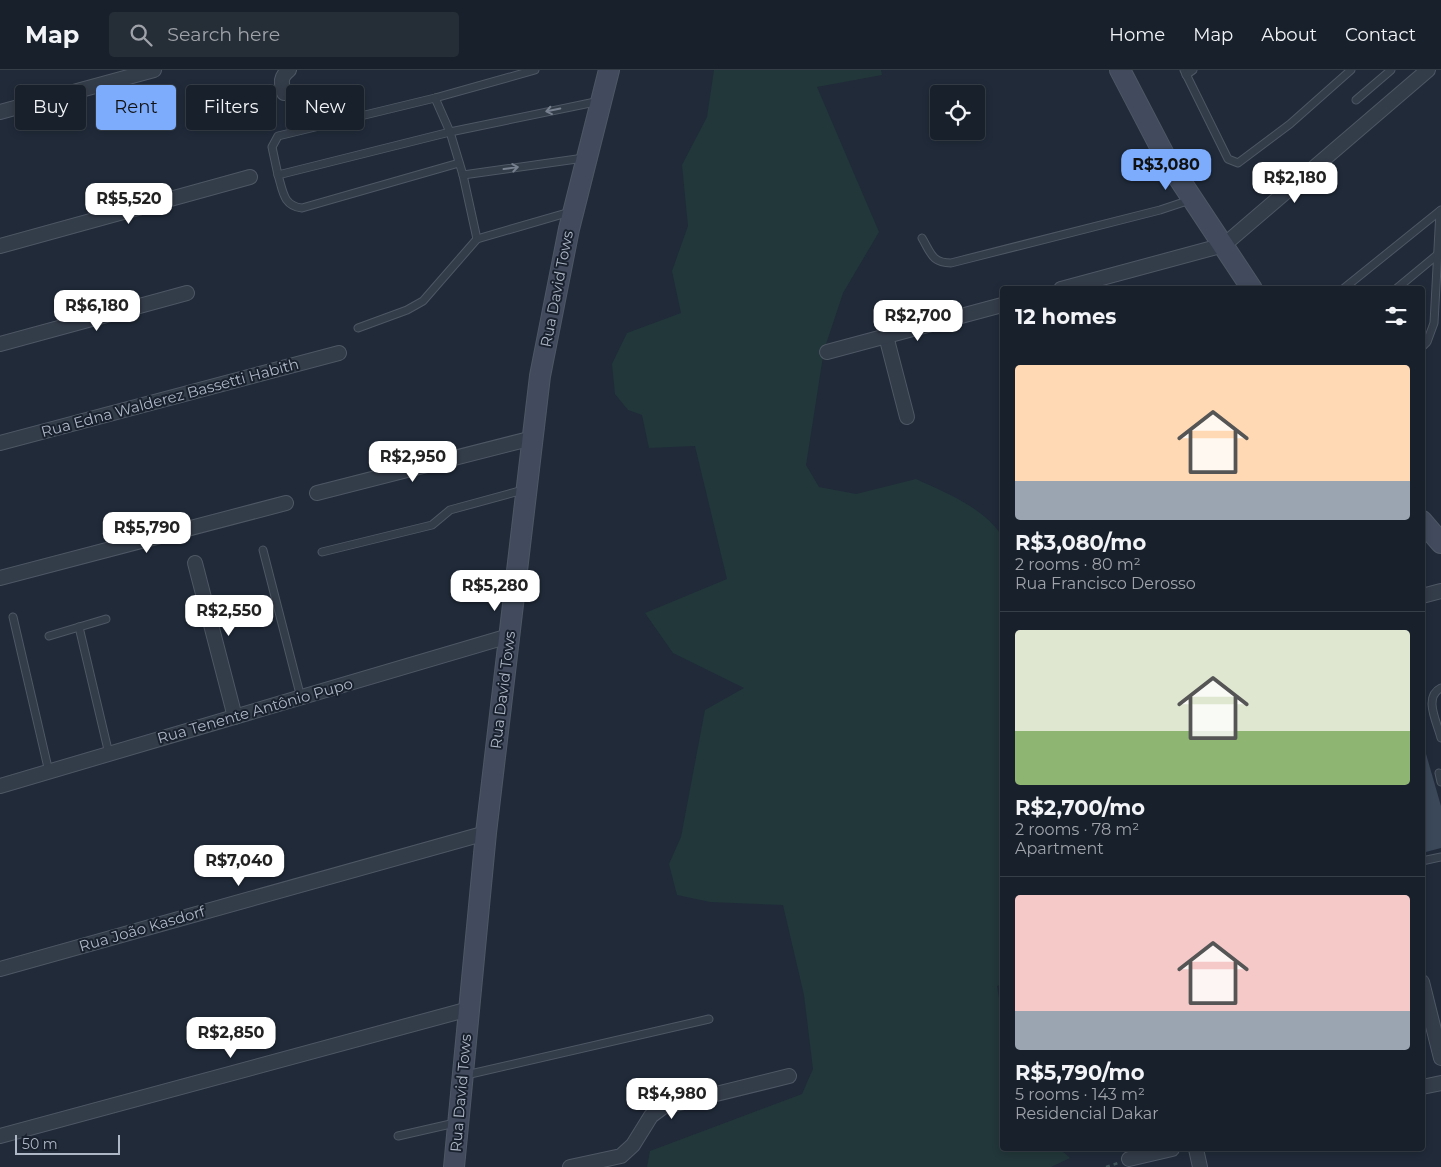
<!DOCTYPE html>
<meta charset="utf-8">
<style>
:root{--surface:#18202b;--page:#252d37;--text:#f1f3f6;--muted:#9fa3a9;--line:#363e47;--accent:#7dacfc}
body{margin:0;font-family:Montserrat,sans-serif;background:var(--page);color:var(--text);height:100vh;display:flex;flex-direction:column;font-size:19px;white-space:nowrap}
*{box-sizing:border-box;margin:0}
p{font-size:16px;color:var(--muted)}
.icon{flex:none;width:28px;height:28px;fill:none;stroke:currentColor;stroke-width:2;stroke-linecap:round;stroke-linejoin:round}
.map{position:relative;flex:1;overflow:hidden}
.side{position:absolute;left:1000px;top:216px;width:425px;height:865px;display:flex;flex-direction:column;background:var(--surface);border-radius:5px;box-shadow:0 2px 8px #0003,0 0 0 1px var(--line)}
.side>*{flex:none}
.hud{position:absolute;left:15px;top:15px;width:475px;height:45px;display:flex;gap:10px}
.tools{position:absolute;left:930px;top:15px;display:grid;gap:10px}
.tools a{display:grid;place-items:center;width:55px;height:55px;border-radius:5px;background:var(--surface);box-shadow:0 2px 8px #0003,0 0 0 1px var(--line);font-size:25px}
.scale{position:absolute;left:15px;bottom:12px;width:105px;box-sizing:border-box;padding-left:5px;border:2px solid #aeb7c6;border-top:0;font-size:14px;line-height:18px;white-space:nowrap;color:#aeb7c6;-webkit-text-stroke:4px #19212e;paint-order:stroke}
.price{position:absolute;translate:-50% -42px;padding:0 11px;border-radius:10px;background:#fff;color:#222;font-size:16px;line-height:32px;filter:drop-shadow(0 1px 2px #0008)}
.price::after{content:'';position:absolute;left:50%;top:30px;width:15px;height:11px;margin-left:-8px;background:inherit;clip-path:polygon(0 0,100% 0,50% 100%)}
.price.selected{background:var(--accent);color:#111}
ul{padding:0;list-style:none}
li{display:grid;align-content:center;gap:10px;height:265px;padding:0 15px}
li+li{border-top:1px solid var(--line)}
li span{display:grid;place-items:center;height:155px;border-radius:5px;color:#555}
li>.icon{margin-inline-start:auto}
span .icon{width:90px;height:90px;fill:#fffc;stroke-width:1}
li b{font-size:21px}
h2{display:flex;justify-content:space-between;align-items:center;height:60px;padding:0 15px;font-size:21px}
.tag{padding:0 18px;border-radius:5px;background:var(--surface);box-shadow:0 2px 8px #0003,0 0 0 1px var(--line);font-size:18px;line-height:45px}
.tag.selected{background:var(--accent);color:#111}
header{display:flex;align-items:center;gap:30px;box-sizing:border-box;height:70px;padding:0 25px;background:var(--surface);border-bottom:1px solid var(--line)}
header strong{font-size:24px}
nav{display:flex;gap:28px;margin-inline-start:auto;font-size:18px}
.search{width:350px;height:45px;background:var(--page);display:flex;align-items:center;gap:12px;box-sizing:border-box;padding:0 18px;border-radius:5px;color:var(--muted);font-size:19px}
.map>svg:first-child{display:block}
.green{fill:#22373a}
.building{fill:#3b4859}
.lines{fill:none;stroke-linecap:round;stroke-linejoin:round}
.lane-casing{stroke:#4e5764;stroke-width:9}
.street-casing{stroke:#4e5764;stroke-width:16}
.secondary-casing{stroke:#4e5764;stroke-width:22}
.path{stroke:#3f5458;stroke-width:2.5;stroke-dasharray:4 4;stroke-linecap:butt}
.lane{stroke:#333c49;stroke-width:7}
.street{stroke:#333c49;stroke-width:14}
.secondary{stroke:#414b5d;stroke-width:20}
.oneway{stroke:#77808e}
.labels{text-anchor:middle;stroke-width:4;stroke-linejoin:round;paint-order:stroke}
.street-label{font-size:15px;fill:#aeb7c6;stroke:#19212e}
</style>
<header>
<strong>Map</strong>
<div class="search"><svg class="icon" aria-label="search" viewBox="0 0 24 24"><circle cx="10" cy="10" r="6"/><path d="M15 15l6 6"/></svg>Search here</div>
<nav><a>Home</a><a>Map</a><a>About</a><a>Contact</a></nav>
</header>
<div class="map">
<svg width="1441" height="1097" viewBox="0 0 1441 1097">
<rect width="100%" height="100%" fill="#202a39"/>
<path class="green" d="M714,0H881L882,5L817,17L879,162L843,223L824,280L806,395L819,417L856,424L916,409C946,423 983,437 1002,466V914L997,916L1002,947V1079H1060L1070,1088L1051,1097H647L650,1081L802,1024L813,999L804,925L783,835L710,832L677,825L669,794L681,767L705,640L744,618L673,583L645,543L727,509L695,376L649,378L642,345L628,340L615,324L612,294L627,263L681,243L672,201L688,156L682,95L707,47Z"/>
<polygon class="building" points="1422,670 1441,736 1441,778 1422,783"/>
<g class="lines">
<defs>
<g id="lane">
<polyline points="535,0 435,28 278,66 272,77 278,105 450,62 600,31"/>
<polyline points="1184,0 1228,89 1238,93 1290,54 1351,0"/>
<polyline points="1186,5 1193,0"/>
<polyline points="435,28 450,62 463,105 477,169"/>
<polyline points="1356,30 1391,0"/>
<path d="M278,105C283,121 283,136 302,138L459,93"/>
<polyline points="463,105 584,88"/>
<path d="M922,168C931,183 932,193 951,193L1160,140L1190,130"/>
<polyline points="1343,219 1441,140"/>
<polyline points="1396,219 1437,185"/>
<polyline points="358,258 407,240 423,231 477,169 570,142"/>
<polyline points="1422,277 1427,272 1434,253 1440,141"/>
<polyline points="263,480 301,628"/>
<polyline points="322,482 432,455 450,440 523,420"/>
<polyline points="13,547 49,702"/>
<polyline points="79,557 109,684"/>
<polyline points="49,566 106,549"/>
<path d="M1441,618C1423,627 1437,652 1441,668"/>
<polyline points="1439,703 1441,712"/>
<polyline points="1422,791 1441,787"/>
<polyline points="466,1005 709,949"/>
<polyline points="398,1066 455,1053"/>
</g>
<g id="street">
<path d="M284,23C281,12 280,7 289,0"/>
<polyline points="0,42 154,0"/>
<polyline points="0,176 250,107"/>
<polyline points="1061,219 1224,175 1428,0"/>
<polyline points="886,266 907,347"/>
<polyline points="0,274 187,223"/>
<polyline points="827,282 1002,235"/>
<polyline points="0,373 339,283"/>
<polyline points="317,423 533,368"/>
<polyline points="195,493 235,647"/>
<polyline points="0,508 286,433"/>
<polyline points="1422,526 1441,521"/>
<polyline points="0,716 509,566"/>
<polyline points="0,899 486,763"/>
<polyline points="1422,912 1441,988"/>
<polyline points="1422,1017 1441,1013"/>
<polyline points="0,1066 469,939"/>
<polyline points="1196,1079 1200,1097"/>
<polyline points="1129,1089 1172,1079"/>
<polyline points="570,1097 621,1086 633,1075 651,1046 663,1037 789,1006"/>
</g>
<g id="secondary">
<polyline points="1120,0 1168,92 1252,219"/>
<polyline points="1422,451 1441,473"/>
<polyline points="454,1097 486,763 540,306 569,159 609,0"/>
</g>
</defs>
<use href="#lane" class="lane-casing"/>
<use href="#street" class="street-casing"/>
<use href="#secondary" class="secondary-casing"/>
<polyline class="path" points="1106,1097 1118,1093"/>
<use href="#lane" class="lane"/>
<use href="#street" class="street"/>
<use href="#secondary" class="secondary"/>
</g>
<defs><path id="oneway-shaft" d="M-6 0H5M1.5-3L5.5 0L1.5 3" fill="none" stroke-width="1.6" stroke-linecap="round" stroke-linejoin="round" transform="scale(1.25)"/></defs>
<g class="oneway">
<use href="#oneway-shaft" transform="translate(553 40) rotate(168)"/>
<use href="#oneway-shaft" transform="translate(511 98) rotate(-8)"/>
</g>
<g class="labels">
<g class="street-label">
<text transform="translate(557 219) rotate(-79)" y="5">Rua David Tows</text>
<text transform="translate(170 328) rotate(-15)" y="5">Rua Edna Walderez Bassetti Habith</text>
<text transform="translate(503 620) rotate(-83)" y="5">Rua David Tows</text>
<text transform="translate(255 641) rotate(-16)" y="5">Rua Tenente Antônio Pupo</text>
<text transform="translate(142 859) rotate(-16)" y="5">Rua João Kasdorf</text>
<text transform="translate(461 1023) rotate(-85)" y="5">Rua David Tows</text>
</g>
</g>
</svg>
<div class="tools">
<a><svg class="icon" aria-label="locate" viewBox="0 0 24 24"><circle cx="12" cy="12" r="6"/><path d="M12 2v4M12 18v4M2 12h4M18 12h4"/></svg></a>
</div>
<div class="scale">50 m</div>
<b class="price selected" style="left:1166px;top:121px">R$3,080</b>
<b class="price" style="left:1295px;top:134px">R$2,180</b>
<b class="price" style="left:129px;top:155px">R$5,520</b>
<b class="price" style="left:97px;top:262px">R$6,180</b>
<b class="price" style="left:918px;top:272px">R$2,700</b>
<b class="price" style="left:413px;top:413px">R$2,950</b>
<b class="price" style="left:147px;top:484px">R$5,790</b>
<b class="price" style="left:495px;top:542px">R$5,280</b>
<b class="price" style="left:229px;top:567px">R$2,550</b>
<b class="price" style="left:239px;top:817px">R$7,040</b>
<b class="price" style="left:231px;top:989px">R$2,850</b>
<b class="price" style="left:672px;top:1050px">R$4,980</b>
<div class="hud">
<a class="tag">Buy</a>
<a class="tag selected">Rent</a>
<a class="tag">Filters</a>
<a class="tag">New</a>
</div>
<section class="side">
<h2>12 homes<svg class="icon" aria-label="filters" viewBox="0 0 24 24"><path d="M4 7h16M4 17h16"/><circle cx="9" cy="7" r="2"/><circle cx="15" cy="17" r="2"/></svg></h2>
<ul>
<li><span style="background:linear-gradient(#ffd9b3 75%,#9aa5b1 0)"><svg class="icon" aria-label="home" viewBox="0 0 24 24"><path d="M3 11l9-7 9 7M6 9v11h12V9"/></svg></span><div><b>R$3,080/mo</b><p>2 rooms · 80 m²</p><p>Rua Francisco Derosso</p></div></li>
<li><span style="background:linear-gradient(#dfe7d0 65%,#8fb573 0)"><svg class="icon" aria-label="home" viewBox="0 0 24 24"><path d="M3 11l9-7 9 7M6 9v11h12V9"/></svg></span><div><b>R$2,700/mo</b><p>2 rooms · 78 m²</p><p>Apartment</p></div></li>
<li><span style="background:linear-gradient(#f6c9c9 75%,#9aa5b1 0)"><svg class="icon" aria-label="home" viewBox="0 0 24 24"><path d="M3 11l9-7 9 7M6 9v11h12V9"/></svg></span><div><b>R$5,790/mo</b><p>5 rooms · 143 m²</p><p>Residencial Dakar</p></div></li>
</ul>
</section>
</div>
